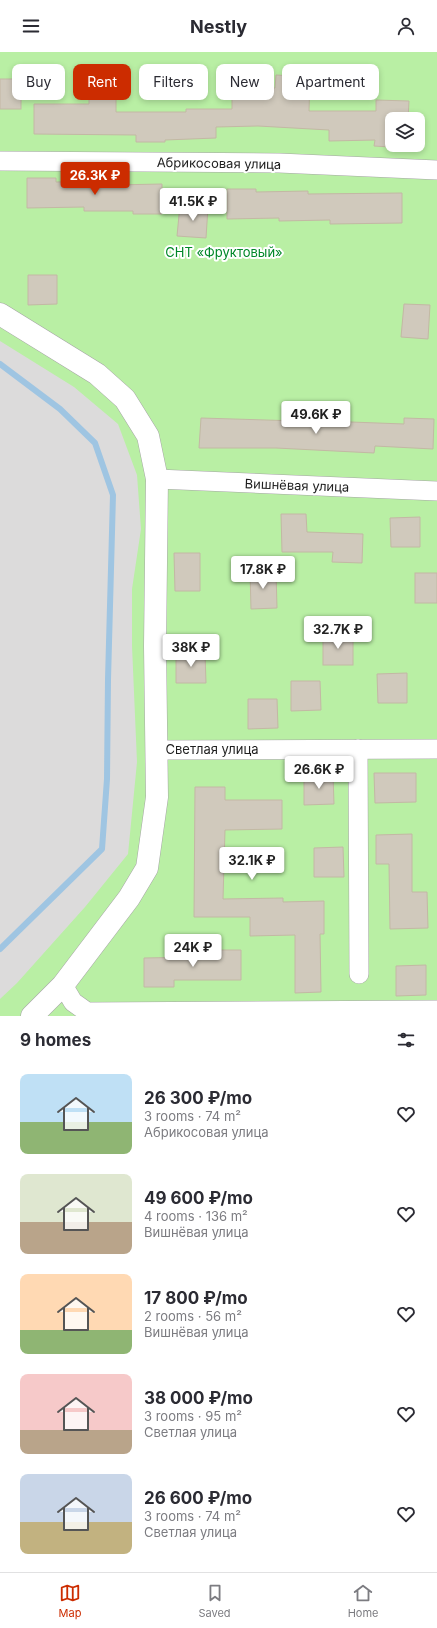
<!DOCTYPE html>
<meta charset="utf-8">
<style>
:root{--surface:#fff;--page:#f7f7f7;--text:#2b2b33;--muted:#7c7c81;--line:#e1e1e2;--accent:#cc2c00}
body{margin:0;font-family:Inter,sans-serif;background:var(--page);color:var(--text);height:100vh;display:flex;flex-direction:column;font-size:15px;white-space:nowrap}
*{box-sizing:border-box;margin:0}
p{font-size:13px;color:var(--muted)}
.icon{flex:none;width:22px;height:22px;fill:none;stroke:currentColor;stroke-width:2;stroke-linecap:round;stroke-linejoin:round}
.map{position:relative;height:964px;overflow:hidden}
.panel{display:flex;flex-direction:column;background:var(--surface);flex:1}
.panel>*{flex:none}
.banner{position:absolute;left:12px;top:12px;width:413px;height:36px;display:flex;gap:8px}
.fabs{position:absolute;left:385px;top:60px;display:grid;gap:8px}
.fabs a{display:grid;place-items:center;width:40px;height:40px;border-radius:8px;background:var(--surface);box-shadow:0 2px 6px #0003;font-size:20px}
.price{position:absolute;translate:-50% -34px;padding:0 9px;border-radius:4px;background:#fff;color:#222;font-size:13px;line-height:26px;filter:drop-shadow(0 1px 2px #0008)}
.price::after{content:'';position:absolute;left:50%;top:24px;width:12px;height:9px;margin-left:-6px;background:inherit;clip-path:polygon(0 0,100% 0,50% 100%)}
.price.current{background:var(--accent);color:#fff}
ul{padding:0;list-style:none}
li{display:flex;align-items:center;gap:12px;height:100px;padding:0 20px}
li span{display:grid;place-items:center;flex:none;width:112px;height:80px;border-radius:8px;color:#555}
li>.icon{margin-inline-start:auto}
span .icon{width:48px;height:48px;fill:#fffc;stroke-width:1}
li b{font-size:17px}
h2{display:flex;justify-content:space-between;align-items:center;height:48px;padding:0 20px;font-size:17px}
.chip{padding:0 14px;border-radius:8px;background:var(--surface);box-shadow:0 2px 6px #0003;font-size:14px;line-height:36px}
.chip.current{background:var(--accent);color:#fff}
header{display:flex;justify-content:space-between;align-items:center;height:52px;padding:0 20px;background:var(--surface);font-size:18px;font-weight:700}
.tab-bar{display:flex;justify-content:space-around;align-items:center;height:56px;border-top:1px solid var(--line);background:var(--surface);font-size:11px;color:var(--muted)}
.tab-bar a{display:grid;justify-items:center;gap:2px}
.tab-bar .current{color:var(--accent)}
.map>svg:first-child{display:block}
.residential{fill:#dcdbdb;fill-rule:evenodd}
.grass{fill:#b9efa4;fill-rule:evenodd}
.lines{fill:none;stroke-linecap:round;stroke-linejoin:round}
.stream{stroke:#9fc5e2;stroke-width:6}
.building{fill:#d0c9bc;stroke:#c3b8a4}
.minor-casing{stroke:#a5a5a5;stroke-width:20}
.tertiary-casing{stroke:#a5a5a5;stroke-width:23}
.minor{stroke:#fff;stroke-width:19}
.tertiary{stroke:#fff;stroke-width:22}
.labels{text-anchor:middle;stroke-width:4;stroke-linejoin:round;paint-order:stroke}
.street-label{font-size:13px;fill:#1e1e1e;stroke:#fff}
.park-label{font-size:13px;fill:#018729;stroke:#fff}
</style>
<header><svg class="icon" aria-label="menu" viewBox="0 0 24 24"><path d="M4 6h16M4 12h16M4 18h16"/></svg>Nestly<svg class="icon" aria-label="person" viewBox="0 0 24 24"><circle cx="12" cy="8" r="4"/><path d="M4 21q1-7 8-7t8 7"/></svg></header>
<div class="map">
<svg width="437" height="964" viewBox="0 0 437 964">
<rect width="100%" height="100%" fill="#f0efe3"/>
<path class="residential" d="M0,0H437V964H0ZM392,67H418V93H392Z"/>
<path class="grass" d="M0,0H437V964H0V947L17,931L85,855L128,802L137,710L132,594V537L141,477L137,423L118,372L74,335L0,289ZM392,67H418V93H392Z"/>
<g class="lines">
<polyline class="stream" points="0,312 60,357 95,391 113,443 108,628 107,727 102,797 0,897"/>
</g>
<g class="building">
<polygon points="276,23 310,25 309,59 376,59 376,48 409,49 408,67 392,67 392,93 407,93 407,96 374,94 375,88 329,89 329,78 258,74 216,75 216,86 165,88 165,90 136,90 136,83 34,82 34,52 89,52 89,46 116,46 116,60 186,60 186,57 232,57 232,37 275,36"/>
<rect x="0" y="27" width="21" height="30"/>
<polygon points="27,126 56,126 56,130 113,129 113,133 162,132 162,162 133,162 133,159 84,159 84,155 27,156"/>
<polygon points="227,137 256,137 256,140 308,139 308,142 402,141 402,171 330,172 330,168 279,169 279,166 227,167"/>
<polygon points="180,153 208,155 206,186 177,184"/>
<polygon points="28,223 57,223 57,252 28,253"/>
<polygon points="404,252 430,253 428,287 401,285"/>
<polygon points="201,366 298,369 298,368 404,372 404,366 434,367 433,397 375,394 374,401 276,396 199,396"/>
<polygon points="281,462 306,462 307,480 363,482 362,511 332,510 333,500 282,500"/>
<polygon points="420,465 420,495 391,495 390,466"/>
<polygon points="174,501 200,501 200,539 175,539"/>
<polygon points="250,519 276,519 277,556 251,557"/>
<rect x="415" y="521" width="22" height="30"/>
<rect x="323" y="583" width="30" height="30"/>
<polygon points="176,601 205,601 206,631 176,631"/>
<polygon points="407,621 407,651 378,651 377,622"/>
<polygon points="291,629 320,629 321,658 291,659"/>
<polygon points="248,647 277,647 278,676 248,677"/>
<polygon points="374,721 416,721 416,750 375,751"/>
<polygon points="304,723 333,723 334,752 304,753"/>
<polygon points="195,735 225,735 225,748 282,748 282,777 225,778 223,847 283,846 283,850 324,849 324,882 320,882 321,940 295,941 295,883 250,884 250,865 194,865"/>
<polygon points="412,782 412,840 427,840 428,876 390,877 389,812 376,812 376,783"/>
<polygon points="343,795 344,825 314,825 314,796"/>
<polygon points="200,898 241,898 241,928 174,928 174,935 144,935 144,906 200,905"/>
<polygon points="426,913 426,943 396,944 396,914"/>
</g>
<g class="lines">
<defs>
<g id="minor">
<polyline points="0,109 279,111 437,118"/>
<polyline points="157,427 437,439"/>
<polyline points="358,697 359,922"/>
<polyline points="156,698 437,697"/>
<polyline points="63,933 73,950 87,960 437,958"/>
</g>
<polyline id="tertiary" points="0,262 97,322 125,347 148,384 157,427 155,594 157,745 147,816 129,846 63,933 32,964"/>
</defs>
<use href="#minor" class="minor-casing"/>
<use href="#tertiary" class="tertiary-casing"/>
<use href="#minor" class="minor"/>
<use href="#tertiary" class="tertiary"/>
</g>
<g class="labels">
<g class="street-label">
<text transform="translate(219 111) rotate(1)" y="5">Абрикосовая улица</text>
<text transform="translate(297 433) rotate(2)" y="5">Вишнёвая улица</text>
<text x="212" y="702">Светлая улица</text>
</g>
<g class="park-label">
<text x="224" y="205">СНТ «Фруктовый»</text>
</g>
</g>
</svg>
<div class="fabs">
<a><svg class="icon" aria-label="layers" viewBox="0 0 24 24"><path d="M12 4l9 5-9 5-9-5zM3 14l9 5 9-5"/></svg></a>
</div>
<b class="price current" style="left:95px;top:144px">26.3K ₽</b>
<b class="price" style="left:193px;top:170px">41.5K ₽</b>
<b class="price" style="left:316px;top:383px">49.6K ₽</b>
<b class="price" style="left:263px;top:538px">17.8K ₽</b>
<b class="price" style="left:338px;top:598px">32.7K ₽</b>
<b class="price" style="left:191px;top:616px">38K ₽</b>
<b class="price" style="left:319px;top:738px">26.6K ₽</b>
<b class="price" style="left:252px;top:829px">32.1K ₽</b>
<b class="price" style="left:193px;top:916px">24K ₽</b>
<div class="banner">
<a class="chip">Buy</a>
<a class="chip current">Rent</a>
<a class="chip">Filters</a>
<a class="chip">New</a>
<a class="chip">Apartment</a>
</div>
</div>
<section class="panel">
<h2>9 homes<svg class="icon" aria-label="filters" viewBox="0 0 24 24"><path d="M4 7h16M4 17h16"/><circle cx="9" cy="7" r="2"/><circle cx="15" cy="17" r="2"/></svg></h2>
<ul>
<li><span style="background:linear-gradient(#bfe0f5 60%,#8fb573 0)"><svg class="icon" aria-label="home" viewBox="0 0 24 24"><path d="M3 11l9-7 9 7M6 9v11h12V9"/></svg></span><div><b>26 300 ₽/mo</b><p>3 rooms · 74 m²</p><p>Абрикосовая улица</p></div><svg class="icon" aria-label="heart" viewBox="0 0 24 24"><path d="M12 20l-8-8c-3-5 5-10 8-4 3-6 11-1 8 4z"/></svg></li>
<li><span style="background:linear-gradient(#dfe7d0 60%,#b9a48a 0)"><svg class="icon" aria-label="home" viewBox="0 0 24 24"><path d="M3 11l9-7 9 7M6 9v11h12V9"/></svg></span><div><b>49 600 ₽/mo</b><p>4 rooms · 136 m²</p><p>Вишнёвая улица</p></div><svg class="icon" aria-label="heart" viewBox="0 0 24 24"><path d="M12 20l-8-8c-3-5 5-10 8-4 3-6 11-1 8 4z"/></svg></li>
<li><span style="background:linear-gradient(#ffd9b3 70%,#8fb573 0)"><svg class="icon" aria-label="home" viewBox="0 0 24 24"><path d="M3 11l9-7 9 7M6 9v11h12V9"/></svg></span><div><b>17 800 ₽/mo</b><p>2 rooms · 56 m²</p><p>Вишнёвая улица</p></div><svg class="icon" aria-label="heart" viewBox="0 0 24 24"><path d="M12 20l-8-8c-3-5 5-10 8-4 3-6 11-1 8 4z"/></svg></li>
<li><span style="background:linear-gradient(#f6c9c9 70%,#b9a48a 0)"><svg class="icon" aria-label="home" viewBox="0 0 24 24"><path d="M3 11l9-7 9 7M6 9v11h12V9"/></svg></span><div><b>38 000 ₽/mo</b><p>3 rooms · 95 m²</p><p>Светлая улица</p></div><svg class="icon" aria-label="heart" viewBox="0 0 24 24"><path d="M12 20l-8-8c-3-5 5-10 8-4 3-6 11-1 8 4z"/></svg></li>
<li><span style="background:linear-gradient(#c9d6e8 60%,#c2b280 0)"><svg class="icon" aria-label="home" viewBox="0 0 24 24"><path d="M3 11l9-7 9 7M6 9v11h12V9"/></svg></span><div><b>26 600 ₽/mo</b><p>3 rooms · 74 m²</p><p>Светлая улица</p></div><svg class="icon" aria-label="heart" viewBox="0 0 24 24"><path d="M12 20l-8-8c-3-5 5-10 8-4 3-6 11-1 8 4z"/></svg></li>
</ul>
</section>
<nav class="tab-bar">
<a class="current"><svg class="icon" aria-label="map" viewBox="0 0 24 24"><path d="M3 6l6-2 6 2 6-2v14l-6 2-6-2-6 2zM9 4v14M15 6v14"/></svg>Map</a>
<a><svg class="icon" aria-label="saved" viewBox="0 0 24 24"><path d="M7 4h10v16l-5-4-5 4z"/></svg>Saved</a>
<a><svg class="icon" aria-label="home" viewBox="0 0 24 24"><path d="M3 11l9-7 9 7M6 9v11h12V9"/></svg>Home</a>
</nav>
